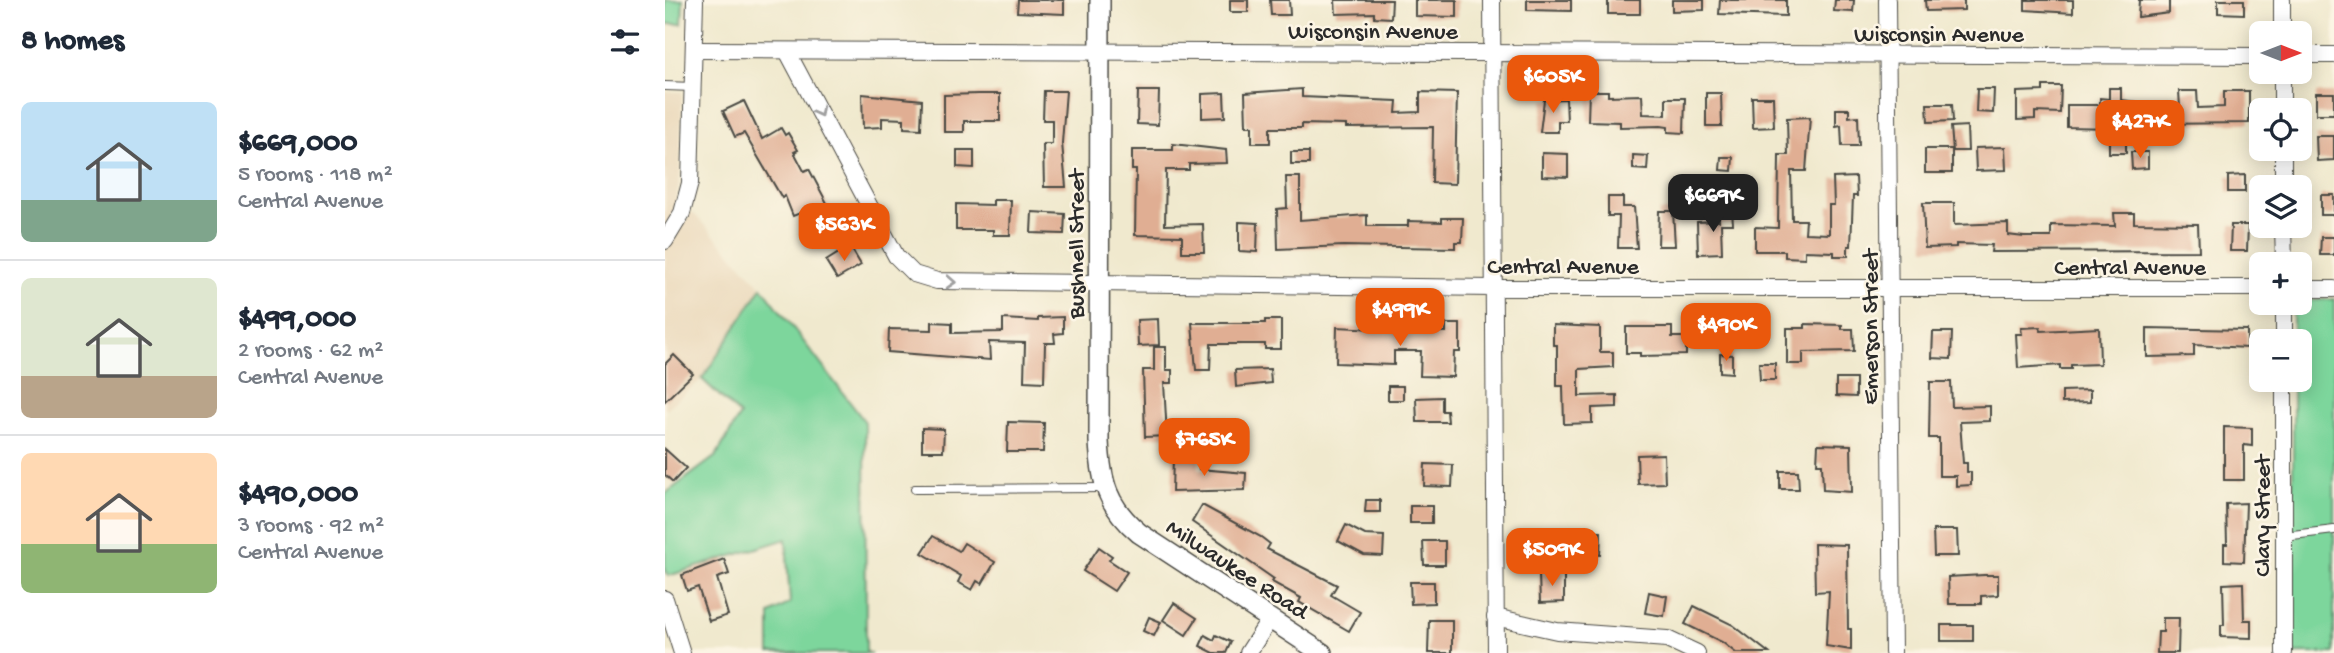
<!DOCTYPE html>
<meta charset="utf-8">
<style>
:root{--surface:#fff;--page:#f6f6f7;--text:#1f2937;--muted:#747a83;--line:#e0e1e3;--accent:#ea580c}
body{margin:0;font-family:"Gochi Hand",sans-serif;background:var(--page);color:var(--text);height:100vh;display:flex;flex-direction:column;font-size:26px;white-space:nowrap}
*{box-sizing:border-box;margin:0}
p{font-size:23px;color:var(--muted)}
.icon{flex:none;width:38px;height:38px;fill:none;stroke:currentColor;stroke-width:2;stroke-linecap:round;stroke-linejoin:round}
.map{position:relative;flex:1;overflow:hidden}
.drawer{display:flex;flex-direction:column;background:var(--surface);width:665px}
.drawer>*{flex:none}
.needle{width:46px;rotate:90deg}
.fabs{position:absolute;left:1584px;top:21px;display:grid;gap:14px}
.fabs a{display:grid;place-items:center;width:63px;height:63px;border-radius:10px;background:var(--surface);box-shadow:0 4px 18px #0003;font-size:35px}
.price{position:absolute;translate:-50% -60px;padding:0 16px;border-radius:14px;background:var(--accent);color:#fff;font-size:23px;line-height:46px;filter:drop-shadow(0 2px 4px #0008)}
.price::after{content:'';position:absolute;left:50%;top:42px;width:21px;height:16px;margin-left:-10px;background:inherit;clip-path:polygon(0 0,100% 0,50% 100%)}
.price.selected{background:#222;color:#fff}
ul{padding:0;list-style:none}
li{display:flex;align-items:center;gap:21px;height:175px;padding:0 21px}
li+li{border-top:2px solid var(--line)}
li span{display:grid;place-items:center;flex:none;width:196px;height:140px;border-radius:10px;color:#555}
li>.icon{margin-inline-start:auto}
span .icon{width:84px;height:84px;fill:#fffc;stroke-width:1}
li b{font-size:30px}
h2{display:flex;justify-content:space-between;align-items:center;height:84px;padding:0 21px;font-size:30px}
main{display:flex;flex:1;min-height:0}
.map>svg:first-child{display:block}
.built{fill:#ead8ba}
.green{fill:#7dd69c;stroke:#548064;stroke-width:2}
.building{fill:#e0ae93}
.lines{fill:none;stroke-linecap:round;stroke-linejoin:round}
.service-casing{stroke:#494843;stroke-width:10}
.minor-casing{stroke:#494843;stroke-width:18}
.tertiary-casing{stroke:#494843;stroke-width:22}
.service{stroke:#fff;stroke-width:8}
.minor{stroke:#fff;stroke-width:16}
.tertiary{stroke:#fff;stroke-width:19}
.oneway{stroke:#a0a0a0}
.labels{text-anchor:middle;stroke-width:5;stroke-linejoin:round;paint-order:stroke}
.street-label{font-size:24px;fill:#2b2b2b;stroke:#fcf5e5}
</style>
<main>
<section class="drawer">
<h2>8 homes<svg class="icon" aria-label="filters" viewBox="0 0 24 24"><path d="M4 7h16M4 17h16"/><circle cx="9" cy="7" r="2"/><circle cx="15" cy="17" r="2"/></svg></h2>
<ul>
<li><span style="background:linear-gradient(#bfe0f5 70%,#7fa58c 0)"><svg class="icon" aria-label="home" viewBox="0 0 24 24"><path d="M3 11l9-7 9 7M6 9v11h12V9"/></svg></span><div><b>$669,000</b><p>5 rooms · 118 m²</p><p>Central Avenue</p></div></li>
<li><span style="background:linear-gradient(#dfe7d0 70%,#b9a48a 0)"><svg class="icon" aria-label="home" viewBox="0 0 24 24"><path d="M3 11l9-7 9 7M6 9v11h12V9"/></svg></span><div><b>$499,000</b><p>2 rooms · 62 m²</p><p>Central Avenue</p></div></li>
<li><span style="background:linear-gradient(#ffd9b3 65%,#8fb573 0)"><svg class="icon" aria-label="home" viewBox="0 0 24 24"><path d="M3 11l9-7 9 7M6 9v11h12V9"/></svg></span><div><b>$490,000</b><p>3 rooms · 92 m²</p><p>Central Avenue</p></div></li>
</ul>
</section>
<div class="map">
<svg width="1669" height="653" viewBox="0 0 1669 653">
<rect width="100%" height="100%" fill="#fcf5e5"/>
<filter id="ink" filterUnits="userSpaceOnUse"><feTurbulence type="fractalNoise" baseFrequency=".0143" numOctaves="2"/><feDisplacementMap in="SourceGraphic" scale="14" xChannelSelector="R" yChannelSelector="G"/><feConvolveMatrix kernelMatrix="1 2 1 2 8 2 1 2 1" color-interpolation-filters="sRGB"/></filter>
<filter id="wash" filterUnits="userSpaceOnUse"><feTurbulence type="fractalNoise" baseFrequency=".00686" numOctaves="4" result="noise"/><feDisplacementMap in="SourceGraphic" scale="28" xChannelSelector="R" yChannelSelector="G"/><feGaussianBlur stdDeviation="1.57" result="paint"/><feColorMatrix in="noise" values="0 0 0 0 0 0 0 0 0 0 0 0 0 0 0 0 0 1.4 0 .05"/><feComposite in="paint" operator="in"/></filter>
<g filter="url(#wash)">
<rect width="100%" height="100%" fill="#f0e9ce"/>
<polygon class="built" points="0,92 17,92 15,177 10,206 28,213 97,287 37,379 0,410"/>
<g class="green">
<polygon points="0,0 18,0 17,24 0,24"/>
<polygon points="97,287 200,422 201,651 204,653 105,653 105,614 125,603 121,539 3,576 0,569 0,494 51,456 75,415 37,379"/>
<polygon points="1669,299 1669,653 1628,653 1628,380 1634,380 1634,341 1628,341 1628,308 1635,301"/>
</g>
<g id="blocks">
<g class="building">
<polygon points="353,0 399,0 399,14 352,12"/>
<rect x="565" y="0" width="18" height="12"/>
<polygon points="605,0 624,0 625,15 606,15"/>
<polygon points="670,0 727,0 726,18 709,17 709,13 671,14"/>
<polygon points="750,0 792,0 792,17 750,16"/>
<polygon points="862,0 906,0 906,11 862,10"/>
<rect x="943" y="0" width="32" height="14"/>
<polygon points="1007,0 1039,0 1039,10 1007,11"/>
<polygon points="1055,0 1121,0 1121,16 1054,14"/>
<polygon points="1170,0 1189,0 1188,12 1169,11"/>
<polygon points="1260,0 1299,0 1299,10 1261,11"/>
<polygon points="1360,0 1408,0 1408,13 1360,10"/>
<polygon points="1474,0 1504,0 1504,13 1473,17"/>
<polygon points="1553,0 1579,0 1579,14 1553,13"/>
<polygon points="1378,86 1396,86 1395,113 1370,112 1370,119 1352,120 1352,92 1378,91"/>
<polygon points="1444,88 1456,88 1456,100 1515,107 1514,91 1532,91 1533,108 1559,107 1559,91 1584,91 1584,123 1488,124 1489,118 1475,118 1475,112 1447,111 1447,128 1402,127 1402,105 1435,105 1435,98 1444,99"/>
<polygon points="637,89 637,97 732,101 731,113 755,112 755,92 792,93 790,184 767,183 768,127 681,128 681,125 637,124 637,128 605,128 605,143 587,143 587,126 581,126 580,93"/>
<polygon points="1312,89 1329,89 1328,113 1311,112"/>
<polygon points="379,91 401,91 397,143 401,187 379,187 378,144 387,144 387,120 378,120"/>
<polygon points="473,91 494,91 493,125 472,124"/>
<polygon points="924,91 943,91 943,96 977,95 978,114 1001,115 1001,98 1020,98 1019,133 1003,132 1003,127 996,126 955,127 955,122 923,121"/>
<polygon points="559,93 560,117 537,118 537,94"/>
<polygon points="1041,93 1056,93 1057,126 1041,126"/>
<rect x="1651" y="93" width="18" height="21"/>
<polygon points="197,94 257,100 256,129 239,128 239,119 217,118 217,127 198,128"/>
<polygon points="314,94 335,94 335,121 299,121 299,132 279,132 279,95"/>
<polygon points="1087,97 1108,97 1109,127 1088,128"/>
<polygon points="901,99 902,121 893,121 893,132 875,132 879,100"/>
<polygon points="79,101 97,139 116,128 120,135 123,133 133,150 129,152 139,171 144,169 172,222 150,232 140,211 128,216 120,196 117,198 79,133 70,137 58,111"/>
<polygon points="1262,104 1287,104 1288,121 1263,122"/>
<polygon points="1171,109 1184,109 1184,117 1193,116 1194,146 1177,146 1176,125 1171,126"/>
<polygon points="1145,117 1141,171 1126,171 1127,220 1141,220 1140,233 1164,234 1164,205 1169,205 1168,178 1191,177 1192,196 1188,196 1186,246 1183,246 1183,256 1169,256 1169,252 1140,251 1140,258 1120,257 1120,251 1090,251 1090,227 1113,228 1114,155 1123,155 1122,118"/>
<polygon points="1302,126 1303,151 1288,151 1286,127"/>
<rect x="1444" y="136" width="17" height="17"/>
<polygon points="1651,136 1669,136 1669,160 1652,161"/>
<polygon points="508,144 561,150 562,163 524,164 524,170 501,170 500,225 538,224 539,252 517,252 517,236 470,235 471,170 467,170 467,150 508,150"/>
<polygon points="1340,147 1341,170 1311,171 1310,148"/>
<rect x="1260" y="149" width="27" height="24"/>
<polygon points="292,150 309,150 309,168 292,167"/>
<rect x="626" y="152" width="18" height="12"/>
<polygon points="1466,152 1483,152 1483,168 1467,169"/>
<polygon points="877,153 903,154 903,177 877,176"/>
<polygon points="968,155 983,156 982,170 968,169"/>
<polygon points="1056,157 1068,157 1067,171 1055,170"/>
<polygon points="1580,175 1580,192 1563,192 1563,176"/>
<polygon points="621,177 635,177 635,220 702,215 702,226 743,226 743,221 777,222 777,218 798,218 797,242 790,242 790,248 678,246 613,249 612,209 622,208"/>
<polygon points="1051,180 1063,180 1062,193 1051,193"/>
<rect x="1656" y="195" width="13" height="20"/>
<polygon points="943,197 958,197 958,207 969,207 972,248 953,248 954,216 943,216"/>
<polygon points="328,200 346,200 345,235 328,235 328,230 291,230 291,204 328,205"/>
<polygon points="1258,203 1289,203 1289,225 1343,223 1343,235 1359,237 1386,237 1386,225 1450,226 1449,213 1469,213 1469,223 1533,224 1534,251 1326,252 1327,245 1291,244 1291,247 1260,248"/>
<polygon points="1067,210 1068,224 1056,224 1057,253 1033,254 1032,222 1054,221 1054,211"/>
<polygon points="994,211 1008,211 1010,246 993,246"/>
<polygon points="367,212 400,214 399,234 366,233"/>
<polygon points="574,222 593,223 592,252 574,251"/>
<polygon points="1566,225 1583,225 1582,251 1565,251"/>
<polygon points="1656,237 1669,237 1669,255 1655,255"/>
<polygon points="185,246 196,265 172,279 161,261"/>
<polygon points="398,317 398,333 389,334 390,343 380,343 379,382 359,381 360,343 324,342 325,360 223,352 224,329 267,330 267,322 287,323 287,333 338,332 338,319 373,321 373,318"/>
<polygon points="493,319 494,345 473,346 472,320"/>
<polygon points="600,320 616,320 616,349 600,349 600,344 546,344 545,370 531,370 527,323 600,323"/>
<rect x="1032" y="322" width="22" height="21"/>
<polygon points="781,324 795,324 795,352 789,352 788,377 755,376 756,351 729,351 729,365 671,363 672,327 732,330 732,334 758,335 758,331 781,332"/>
<polygon points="1140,324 1177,325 1177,329 1188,329 1189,351 1138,352 1138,364 1122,364 1122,328 1140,328"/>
<polygon points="888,325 935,327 935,352 948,352 948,367 914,369 914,396 952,395 952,407 927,408 927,423 899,424 898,386 892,386 892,345 888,345"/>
<polygon points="961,327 1007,327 1007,337 1021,337 1021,355 975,356 975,353 961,353"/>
<polygon points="1375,327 1376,331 1434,328 1435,364 1406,365 1406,369 1395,369 1395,365 1353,368 1351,334 1357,334 1356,328"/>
<polygon points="1482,328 1582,330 1582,348 1529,345 1529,356 1482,357"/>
<polygon points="1268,332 1287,332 1286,359 1267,358"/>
<polygon points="489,347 501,347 501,370 507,370 507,383 499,383 502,436 480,437 478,370 489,370"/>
<polygon points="1055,354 1067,355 1067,373 1055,372"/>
<polygon points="9,355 28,374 0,401 0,364"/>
<polygon points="1094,363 1110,363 1110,380 1095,380"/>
<polygon points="605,369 606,383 571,387 570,370"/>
<polygon points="1171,379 1191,379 1191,397 1171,396"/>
<polygon points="1265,382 1286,382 1287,407 1325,406 1325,421 1295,422 1298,463 1302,463 1302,472 1306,472 1306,485 1291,486 1291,476 1274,476 1274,438 1264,438"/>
<rect x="723" y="386" width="15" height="14"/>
<polygon points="1425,390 1425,402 1397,403 1397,391"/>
<polygon points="777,397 777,411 782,411 783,422 752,422 751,398"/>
<polygon points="343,422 379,423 378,452 342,452"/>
<polygon points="1559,427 1587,428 1587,446 1579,445 1579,480 1559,480"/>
<polygon points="257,428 279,429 278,451 257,451"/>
<polygon points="1153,444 1186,445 1187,492 1158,490 1157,464 1152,464"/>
<polygon points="0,449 21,468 8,482 0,475"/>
<polygon points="999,454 1000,483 973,484 972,455"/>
<polygon points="508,457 534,458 534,469 581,473 580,490 507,492"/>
<polygon points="760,464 788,465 787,487 759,486"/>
<polygon points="1115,471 1133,471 1134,489 1115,489"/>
<polygon points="701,500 715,500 715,512 700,512"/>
<polygon points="1581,503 1579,562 1559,561 1559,544 1562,544 1561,504"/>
<polygon points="537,505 596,537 605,544 602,549 672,585 666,595 695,612 684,631 634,602 636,598 607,582 609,579 527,522"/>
<rect x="745" y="506" width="22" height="17"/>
<polygon points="681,525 700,535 719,536 718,556 699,555 673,541"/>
<polygon points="1268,530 1292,530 1293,556 1269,556"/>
<polygon points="912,532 936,532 935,555 912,554"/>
<polygon points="268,536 294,551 299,543 330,562 317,584 312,581 307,590 293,582 296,576 257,553"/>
<polygon points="758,541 780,541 780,565 759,565"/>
<polygon points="1149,544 1182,545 1183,629 1186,629 1186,650 1161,646 1164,591 1150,592"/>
<polygon points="434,547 447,556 444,560 462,572 449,591 418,571"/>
<polygon points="59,559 64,574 52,578 63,615 44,621 33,587 22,591 17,575"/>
<polygon points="899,573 899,602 875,603 874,574"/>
<polygon points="1319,575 1333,575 1333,595 1316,596 1316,604 1284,604 1283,577"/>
<polygon points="745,582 769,582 769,603 746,604"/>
<polygon points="1578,583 1579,620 1586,620 1586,638 1556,637 1556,625 1559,625 1558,584"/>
<polygon points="984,592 1002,596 999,616 980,613"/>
<polygon points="509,603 532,618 521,635 498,620"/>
<polygon points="1029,606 1068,625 1104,653 1071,653 1057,642 1020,624"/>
<polygon points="484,617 496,622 489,636 478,631"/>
<polygon points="1498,618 1514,618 1513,653 1492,653 1493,632 1498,632"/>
<polygon points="764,620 787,620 787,653 763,653"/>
<rect x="1276" y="625" width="32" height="16"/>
<polygon points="540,635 549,640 551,635 566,642 561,653 549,653 535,646"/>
</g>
</g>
</g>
<g filter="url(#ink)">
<use href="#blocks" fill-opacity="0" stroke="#494843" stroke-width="2"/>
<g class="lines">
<defs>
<g id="service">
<polyline points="0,86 28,87"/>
<polyline points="250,489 441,488"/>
<polyline points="1619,536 1669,530"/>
</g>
<g id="minor">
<polyline points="827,0 831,653"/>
<polyline points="1222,0 1228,653"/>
<polyline points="1617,0 1617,33"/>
<polyline points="29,50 1596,56"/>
<polyline points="122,51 231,256 249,274 272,281 828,288 1596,288"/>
<polyline points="1634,55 1669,55"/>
<polyline points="1617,72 1617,110"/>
<polyline points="1618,149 1618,187"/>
<polyline points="1618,226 1619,264"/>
<polyline points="0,241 17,213 25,183 30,0"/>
<polyline points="1634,289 1669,289"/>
<polyline points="1619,303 1619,341"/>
<polyline points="1619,380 1619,653"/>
<polyline points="0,599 17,653"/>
<polyline points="830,617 892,631 1002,639 1032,653"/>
<polyline points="583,653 605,619"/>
</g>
<path id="tertiary" d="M435,0L434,441C436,482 442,506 474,533L657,653"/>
</defs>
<use href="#service" class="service-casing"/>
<use href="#minor" class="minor-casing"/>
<use href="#tertiary" class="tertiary-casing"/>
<use href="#service" class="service"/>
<use href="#minor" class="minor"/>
<use href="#tertiary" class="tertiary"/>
</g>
<defs><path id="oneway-chevron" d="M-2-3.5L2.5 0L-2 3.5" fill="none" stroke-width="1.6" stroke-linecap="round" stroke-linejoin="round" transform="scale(1.75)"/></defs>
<g class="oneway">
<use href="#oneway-chevron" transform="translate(154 112) rotate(62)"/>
<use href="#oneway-chevron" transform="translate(286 282) rotate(3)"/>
</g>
</g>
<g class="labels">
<g class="street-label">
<text x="708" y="38">Wisconsin Avenue</text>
<text x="1274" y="41">Wisconsin Avenue</text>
<text transform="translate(410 244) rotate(-90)" y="8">Bushnell Street</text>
<text x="898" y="273">Central Avenue</text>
<text x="1465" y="274">Central Avenue</text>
<text transform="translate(1204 327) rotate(-90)" y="8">Emerson Street</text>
<text transform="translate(1596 516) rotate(-90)" y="8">Clary Street</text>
<text transform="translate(573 568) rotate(33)" y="8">Milwaukee Road</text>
</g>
</g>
</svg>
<div class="fabs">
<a><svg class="needle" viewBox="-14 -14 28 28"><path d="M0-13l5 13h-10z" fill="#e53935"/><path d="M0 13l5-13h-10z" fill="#747a83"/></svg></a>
<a><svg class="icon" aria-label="locate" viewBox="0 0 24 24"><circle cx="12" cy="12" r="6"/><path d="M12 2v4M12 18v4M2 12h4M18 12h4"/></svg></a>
<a><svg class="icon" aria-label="layers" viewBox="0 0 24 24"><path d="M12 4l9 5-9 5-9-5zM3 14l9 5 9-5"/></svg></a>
<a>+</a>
<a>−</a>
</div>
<b class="price" style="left:888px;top:115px">$605K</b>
<b class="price" style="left:1475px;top:160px">$427K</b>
<b class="price selected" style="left:1048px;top:234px">$669K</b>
<b class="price" style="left:179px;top:263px">$563K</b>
<b class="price" style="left:735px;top:348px">$499K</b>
<b class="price" style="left:1061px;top:363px">$490K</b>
<b class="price" style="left:539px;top:478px">$765K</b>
<b class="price" style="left:887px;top:588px">$509K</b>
</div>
</main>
